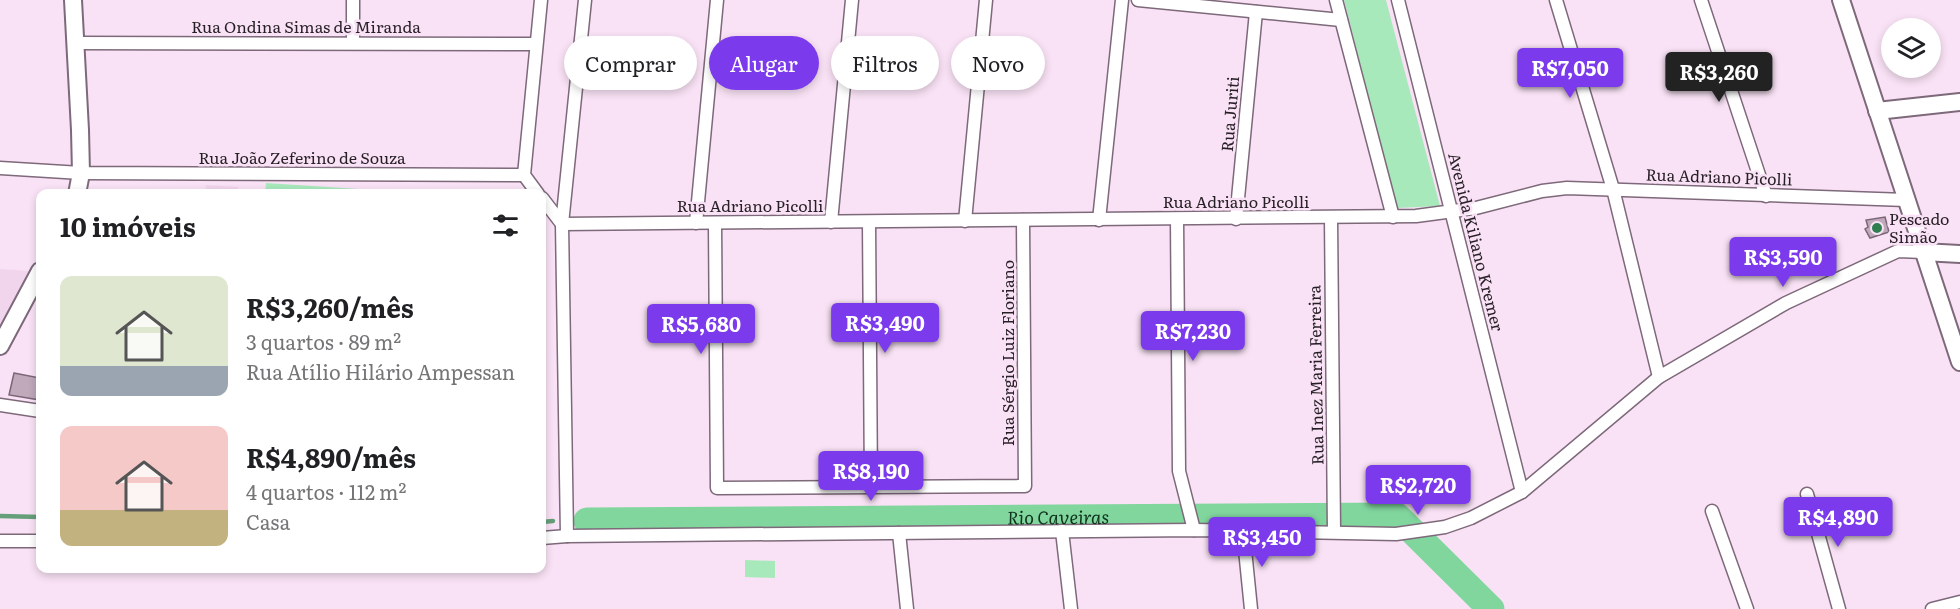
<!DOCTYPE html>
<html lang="pt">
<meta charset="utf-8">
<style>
:root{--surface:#fff;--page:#f2f2f2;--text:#202124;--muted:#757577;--accent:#7c3aed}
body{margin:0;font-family:Literata,serif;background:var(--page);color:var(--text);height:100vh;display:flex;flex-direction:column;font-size:22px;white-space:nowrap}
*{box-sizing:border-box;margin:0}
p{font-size:20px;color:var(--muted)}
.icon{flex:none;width:33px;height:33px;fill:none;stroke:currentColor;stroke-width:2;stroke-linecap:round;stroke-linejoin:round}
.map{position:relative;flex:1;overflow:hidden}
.details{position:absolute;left:36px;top:189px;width:510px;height:384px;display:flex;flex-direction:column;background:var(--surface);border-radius:12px;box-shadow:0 3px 9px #0003}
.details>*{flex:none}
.banner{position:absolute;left:564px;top:36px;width:570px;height:54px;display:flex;gap:12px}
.buttons{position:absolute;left:1881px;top:18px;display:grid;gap:12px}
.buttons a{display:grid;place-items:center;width:60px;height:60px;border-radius:50%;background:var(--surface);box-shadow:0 3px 9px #0003;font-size:30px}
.price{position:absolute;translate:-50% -51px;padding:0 14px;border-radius:6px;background:var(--accent);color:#fff;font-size:20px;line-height:39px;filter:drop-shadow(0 2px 3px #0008)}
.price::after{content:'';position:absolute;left:50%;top:36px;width:18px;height:14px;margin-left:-9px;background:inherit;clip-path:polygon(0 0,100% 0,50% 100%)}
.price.active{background:#222;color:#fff}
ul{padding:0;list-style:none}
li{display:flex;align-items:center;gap:18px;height:150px;padding:0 24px}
li span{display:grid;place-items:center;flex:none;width:168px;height:120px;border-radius:12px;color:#555}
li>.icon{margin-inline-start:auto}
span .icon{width:72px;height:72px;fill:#fffc;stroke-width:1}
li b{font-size:26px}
h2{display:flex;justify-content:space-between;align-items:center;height:72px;padding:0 24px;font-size:26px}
.pill{padding:0 21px;border-radius:27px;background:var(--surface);box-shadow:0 3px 9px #0003;font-size:21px;line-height:54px}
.pill.active{background:var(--accent);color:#fff}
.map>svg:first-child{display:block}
.built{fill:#f1d5ed}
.green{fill:#a8e9bc}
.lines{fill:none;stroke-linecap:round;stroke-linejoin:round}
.stream{stroke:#669f7a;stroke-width:4.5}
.river{stroke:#81d69e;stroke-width:27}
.building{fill:#bfa9bb;stroke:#7a6677;stroke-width:1.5}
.street-casing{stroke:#7d697a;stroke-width:15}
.secondary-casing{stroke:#7d697a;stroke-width:20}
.street{stroke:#fff;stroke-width:12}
.secondary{stroke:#fff;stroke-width:16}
.poi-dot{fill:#2f7e4f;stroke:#f9e2f5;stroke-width:2}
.labels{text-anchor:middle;stroke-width:5;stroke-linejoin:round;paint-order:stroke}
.street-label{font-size:16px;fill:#271f26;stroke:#f9e2f5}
.poi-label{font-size:16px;fill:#271f26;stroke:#f9e2f5;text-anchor:start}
.water-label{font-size:18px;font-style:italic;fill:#0f331d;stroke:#f9e2f5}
</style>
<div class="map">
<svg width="1960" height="609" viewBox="0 0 1960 609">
<rect width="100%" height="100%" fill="#f9e2f5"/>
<g class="built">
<polygon points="206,185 238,187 237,193 205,193"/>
<polygon points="0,269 29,271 0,327"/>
</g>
<g class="green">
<polygon points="1344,0 1386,0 1440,206 1397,208"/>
<polygon points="266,183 420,193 265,193"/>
<polygon points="745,560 775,561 775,578 745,577"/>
</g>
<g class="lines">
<g class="stream">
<polyline points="0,516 40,517"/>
<polyline points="542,522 553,521"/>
</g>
<path class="river" id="s1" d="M587,521L1397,516L1491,609"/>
</g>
<g class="building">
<polygon points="1885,217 1889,232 1870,238 1865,229 1868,227 1866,220"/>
<polygon points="14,373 40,378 40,400 9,395"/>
</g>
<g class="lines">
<defs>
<g id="street">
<polyline points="1138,0 1341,20"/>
<polyline points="1336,0 1393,217"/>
<polyline points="1398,0 1522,492"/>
<polyline points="1556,0 1613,189 1659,377"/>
<polyline points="1701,0 1766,196"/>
<polyline points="76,43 536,44"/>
<polyline points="353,43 353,0"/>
<polyline points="0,168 81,173 524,175"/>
<polyline points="538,194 524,175 541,0"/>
<polyline points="542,198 562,224"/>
<polyline points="1331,218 1334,532"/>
<polyline points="1177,219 1179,471 1194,530"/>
<polyline points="1236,219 1256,12"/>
<polyline points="1099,220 1122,0"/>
<polyline points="965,221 986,0"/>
<polyline points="831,222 852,0"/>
<polyline points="869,222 871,487"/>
<polyline points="696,223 717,0"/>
<polyline points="715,223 717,488 1025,486 1023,220"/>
<polyline points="562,224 1416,216 1476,208 1542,191 1567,188 1906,200"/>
<polyline points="0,405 40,411"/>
<polyline points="1807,494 1839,609"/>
<polyline points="1712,511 1747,609"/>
<polyline points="1243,530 1251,609"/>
<polyline points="1062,531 1071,609"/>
<polyline points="899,533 907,609"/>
<polyline points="567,536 562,224 585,0"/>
<polyline points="542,538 567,536 1194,530 1396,534 1445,527 1471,518 1522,492 1659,377 1786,303 1898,251 1923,252"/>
<polyline points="0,541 40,541"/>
<polyline points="1932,609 1960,602"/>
</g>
<g id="secondary">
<polyline points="73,0 80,130 81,173 77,194"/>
<polyline points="1841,0 1960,362"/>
<polyline points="1877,111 1960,102"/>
<polyline points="1923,252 1960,254"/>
<polyline points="0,346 40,271"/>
</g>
</defs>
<use href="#street" class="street-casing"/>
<use href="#secondary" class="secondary-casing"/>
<use href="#street" class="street"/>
<use href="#secondary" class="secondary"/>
</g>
<circle class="poi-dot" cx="1877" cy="228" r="6"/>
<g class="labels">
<g class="street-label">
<text x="306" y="33">Rua Ondina Simas de Miranda</text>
<text transform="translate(1230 114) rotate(-85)" y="6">Rua Juriti</text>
<text x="302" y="164">Rua João Zeferino de Souza</text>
<text transform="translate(1719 177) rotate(2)" y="6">Rua Adriano Picolli</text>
<text x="1236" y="208">Rua Adriano Picolli</text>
<text x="750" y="212">Rua Adriano Picolli</text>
<text transform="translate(1476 242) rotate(76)" y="6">Avenida Kiliano Kremer</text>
<text transform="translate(1008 353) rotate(-90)" y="6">Rua Sérgio Luiz Floriano</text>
<text transform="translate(1316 375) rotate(-91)" y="6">Rua Inez Maria Ferreira</text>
</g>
<g class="poi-label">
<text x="1889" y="225">Pescado<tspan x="1889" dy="18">Simão</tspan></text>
</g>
<g class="water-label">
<text dy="6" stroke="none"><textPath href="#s1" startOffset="471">Rio Caveiras</textPath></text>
</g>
</g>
</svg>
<div class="buttons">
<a><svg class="icon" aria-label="layers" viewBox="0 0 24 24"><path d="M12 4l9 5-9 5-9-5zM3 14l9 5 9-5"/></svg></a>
</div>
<b class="price" style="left:1570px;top:99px">R$7,050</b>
<b class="price active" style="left:1719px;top:103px">R$3,260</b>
<b class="price" style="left:1783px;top:288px">R$3,590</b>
<b class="price" style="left:885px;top:354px">R$3,490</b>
<b class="price" style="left:701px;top:355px">R$5,680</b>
<b class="price" style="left:1193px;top:362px">R$7,230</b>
<b class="price" style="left:871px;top:502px">R$8,190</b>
<b class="price" style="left:1418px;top:516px">R$2,720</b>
<b class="price" style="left:1838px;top:548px">R$4,890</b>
<b class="price" style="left:1262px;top:568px">R$3,450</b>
<div class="banner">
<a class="pill">Comprar</a>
<a class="pill active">Alugar</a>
<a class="pill">Filtros</a>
<a class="pill">Novo</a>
</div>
<section class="details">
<h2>10 imóveis<svg class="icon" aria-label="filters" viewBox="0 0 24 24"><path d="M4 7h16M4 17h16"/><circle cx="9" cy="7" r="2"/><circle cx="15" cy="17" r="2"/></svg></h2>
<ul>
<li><span style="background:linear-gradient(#dfe7d0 75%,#9aa5b1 0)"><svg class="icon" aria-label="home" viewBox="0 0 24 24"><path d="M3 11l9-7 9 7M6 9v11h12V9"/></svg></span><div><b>R$3,260/mês</b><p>3 quartos · 89 m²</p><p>Rua Atílio Hilário Ampessan</p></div></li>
<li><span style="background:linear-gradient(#f6c9c9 70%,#c2b280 0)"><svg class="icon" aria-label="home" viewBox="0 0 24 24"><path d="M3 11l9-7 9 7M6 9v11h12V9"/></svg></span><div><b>R$4,890/mês</b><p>4 quartos · 112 m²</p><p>Casa</p></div></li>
</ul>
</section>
</div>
